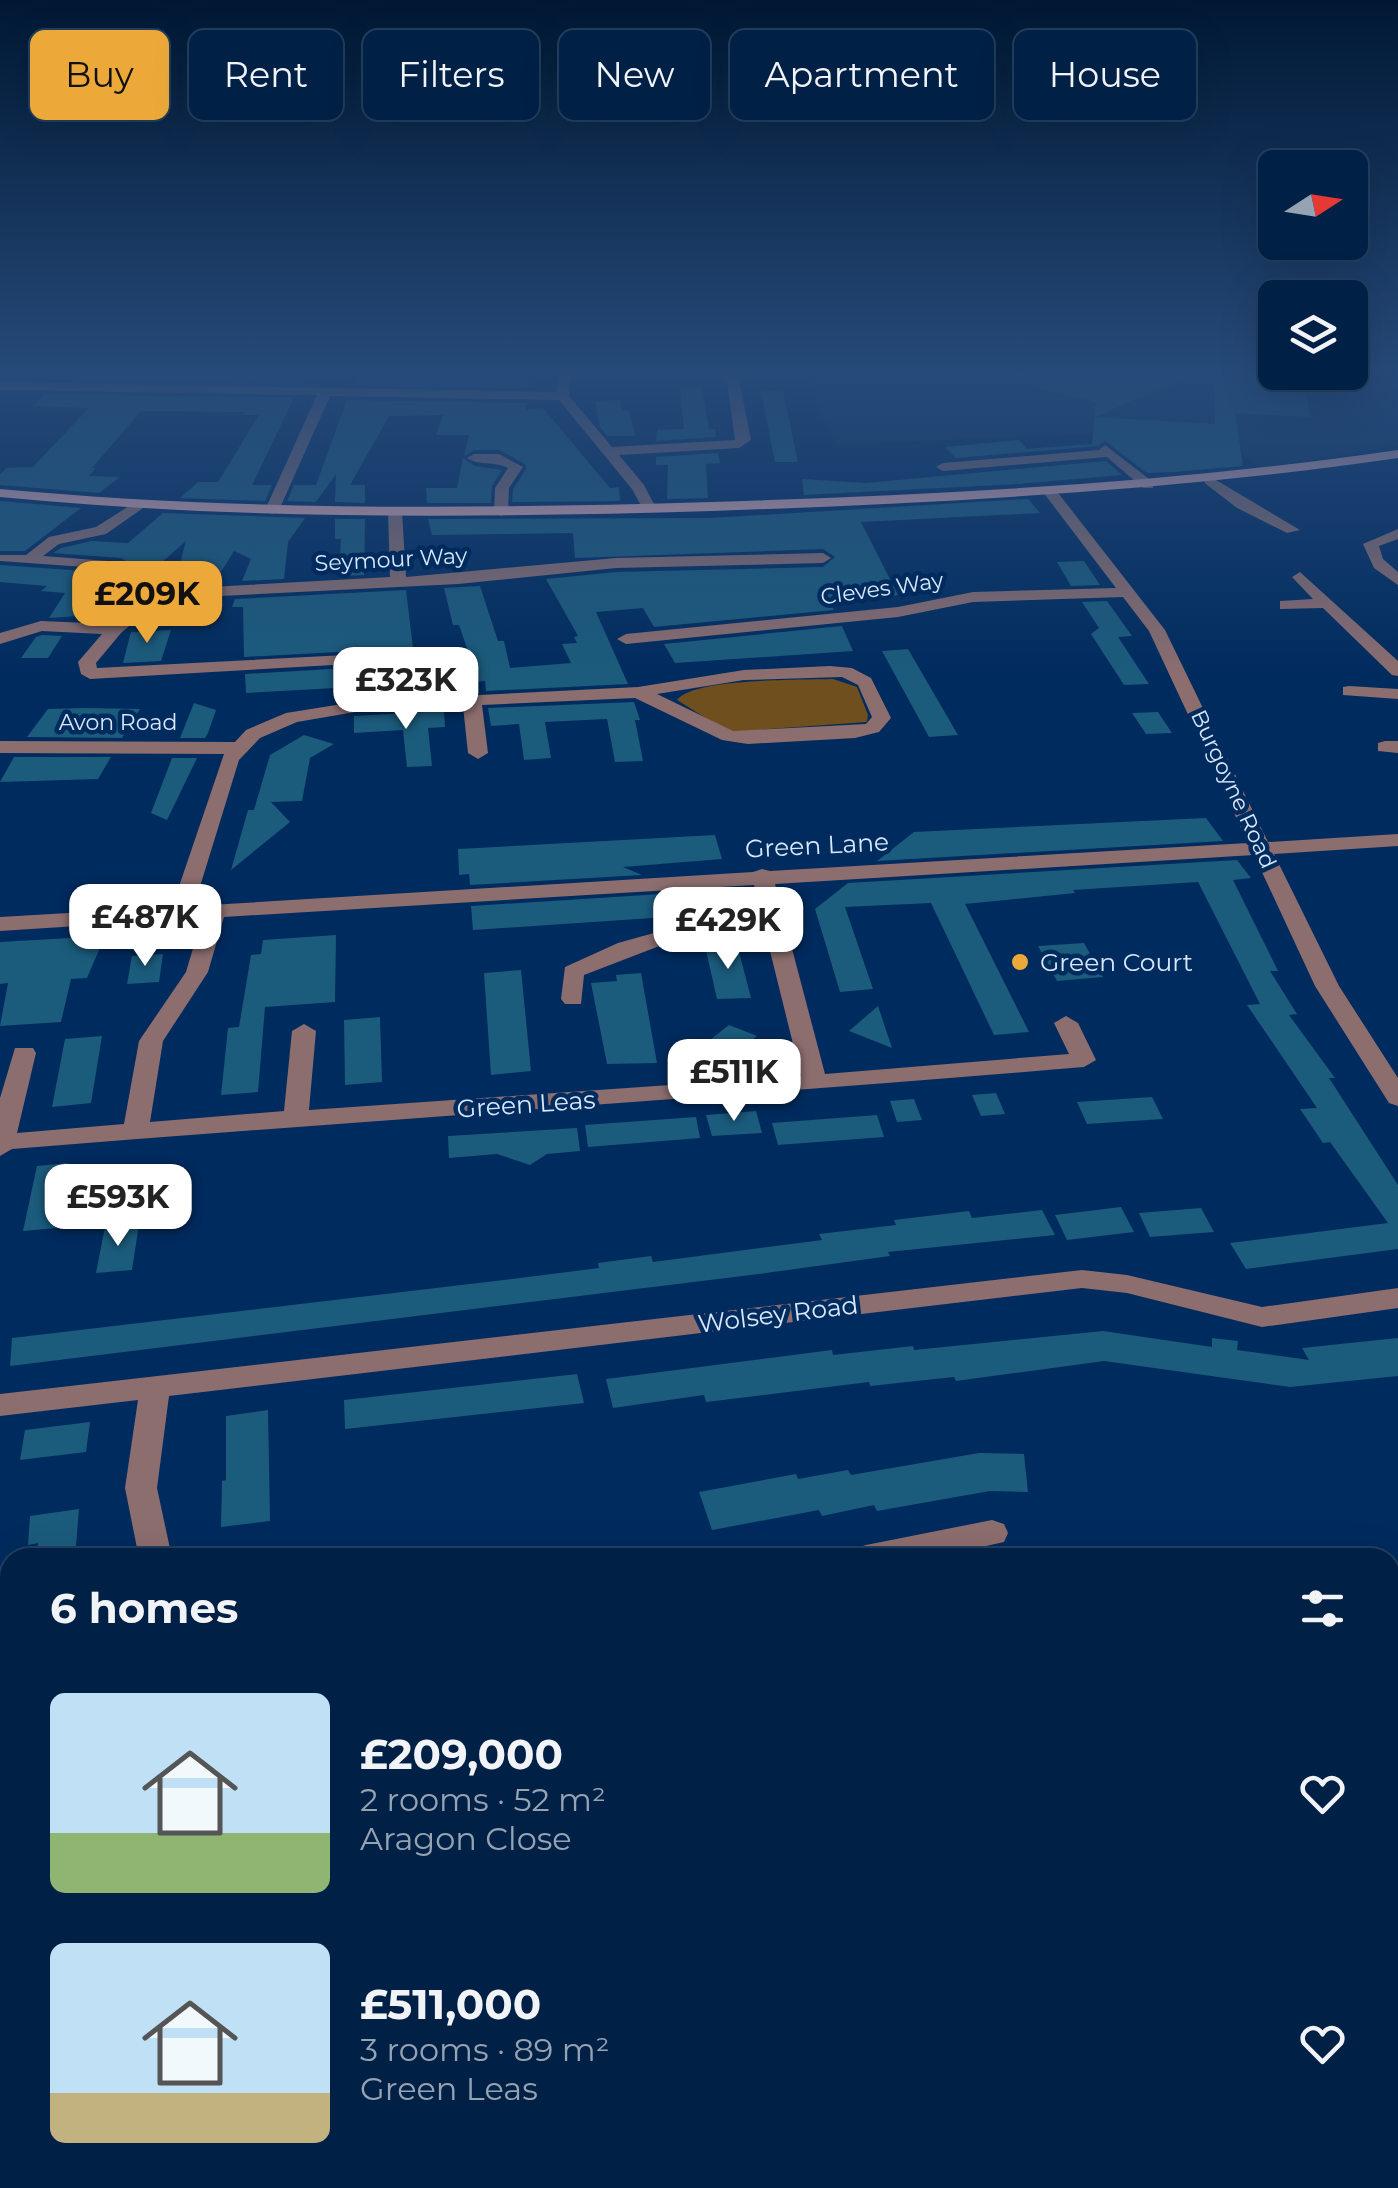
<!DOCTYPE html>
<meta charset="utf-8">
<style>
:root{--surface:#002046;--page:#0a284d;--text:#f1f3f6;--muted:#95a3b3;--line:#223e5f;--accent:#eca93a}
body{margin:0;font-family:Montserrat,sans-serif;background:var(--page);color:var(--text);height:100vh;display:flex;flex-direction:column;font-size:38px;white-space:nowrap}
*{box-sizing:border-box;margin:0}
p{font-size:32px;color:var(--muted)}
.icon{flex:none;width:55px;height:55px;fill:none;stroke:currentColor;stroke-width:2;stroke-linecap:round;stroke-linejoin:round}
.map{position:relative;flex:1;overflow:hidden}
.side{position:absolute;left:0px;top:1548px;width:1400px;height:642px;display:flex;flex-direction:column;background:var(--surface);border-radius:30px 30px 0 0;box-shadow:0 10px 40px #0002,0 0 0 2px var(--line)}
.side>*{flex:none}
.guide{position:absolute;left:30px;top:30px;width:1340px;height:90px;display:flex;gap:20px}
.needle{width:65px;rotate:78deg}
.tools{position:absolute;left:1258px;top:150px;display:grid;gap:20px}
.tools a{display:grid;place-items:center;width:110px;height:110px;border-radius:15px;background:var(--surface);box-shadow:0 10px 40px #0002,0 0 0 2px var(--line);font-size:50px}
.price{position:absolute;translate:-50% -85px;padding:0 22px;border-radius:20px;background:#fff;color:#222;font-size:32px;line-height:65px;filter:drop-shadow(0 2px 5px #0008)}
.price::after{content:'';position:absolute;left:50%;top:60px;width:30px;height:22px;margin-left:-15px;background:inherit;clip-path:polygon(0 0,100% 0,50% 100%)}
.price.active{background:var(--accent);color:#111}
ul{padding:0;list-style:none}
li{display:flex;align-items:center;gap:30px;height:250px;padding:0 50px}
li span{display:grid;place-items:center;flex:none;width:280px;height:200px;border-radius:15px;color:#555}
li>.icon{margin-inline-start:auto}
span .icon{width:120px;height:120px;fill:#fffc;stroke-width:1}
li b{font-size:42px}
h2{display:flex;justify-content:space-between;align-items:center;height:120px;padding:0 50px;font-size:42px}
.chip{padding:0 35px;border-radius:15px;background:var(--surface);box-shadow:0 10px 40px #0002,0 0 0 2px var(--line);font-size:35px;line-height:90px}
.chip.active{background:var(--accent);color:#111}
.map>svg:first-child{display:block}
.built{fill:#0b315e}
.green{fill:#6e4f1d}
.building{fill:#1b5b7c}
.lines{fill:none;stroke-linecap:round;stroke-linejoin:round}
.minor{fill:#8d6e6f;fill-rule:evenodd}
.major{fill:#edafb2;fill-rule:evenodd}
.poi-dot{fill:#eca93a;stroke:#002b5e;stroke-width:4}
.labels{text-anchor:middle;stroke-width:9;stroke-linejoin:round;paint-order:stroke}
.far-street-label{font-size:22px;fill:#d8e7fa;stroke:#002b5e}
.street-label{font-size:25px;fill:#d8e7fa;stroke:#002b5e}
.poi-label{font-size:25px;fill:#d8e7fa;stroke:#002b5e;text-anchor:start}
</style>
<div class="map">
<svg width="1398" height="2188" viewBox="0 0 1398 2188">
<rect width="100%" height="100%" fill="#002b5e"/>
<polygon class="built" points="808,372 1398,372 1398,446 1259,468 1238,451 1167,430 836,445 818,408"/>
<path class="green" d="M833,679L857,687L868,715L867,722L728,732L677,700C693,678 802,680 833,679Z"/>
<g class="building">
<polygon points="62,372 305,372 300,384 56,379"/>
<polygon points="1077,372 1198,372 1095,417 1215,424 1214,372 1303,372 1310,417 1235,413 1243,466 1173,472 1147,473 1105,441 1098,446 956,458 945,447 1019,440 1027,449 1092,444 1096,402 1037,388"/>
<polygon points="356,376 452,377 531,376 530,388 353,385"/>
<polygon points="702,388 709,429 715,429 716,437 656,441 657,430 684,429 680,389"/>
<polygon points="761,391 783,391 798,462 775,462"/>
<polygon points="44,394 294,398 252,485 272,485 265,501 180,498 198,482 218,482 259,415 243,415 245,412 141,411 92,468 96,468 89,476 120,477 99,493 0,485 0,475 6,468 33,467 89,408 34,406"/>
<polygon points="347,400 527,403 526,410 543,408 610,488 619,487 620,501 512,502 513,489 526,469 525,464 499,450 474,450 464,456 469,435 436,435 443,415 389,416 350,485 365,485 365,503 335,502 336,474 316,502 287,501 294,485 316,485"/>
<polygon points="620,400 622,411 629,411 635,436 608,436 600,427 595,401"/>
<polygon points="718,453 720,463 706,464 708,498 667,499 668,465 656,465 656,457"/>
<polygon points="463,458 475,466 502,470 492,486 491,503 427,503 426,488 457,488"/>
<polygon points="1106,461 1122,475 1017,484 804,495 802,479 866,483"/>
<polygon points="1028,499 1040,513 861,522 898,595 831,604 834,610 654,627 643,608 596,612 628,684 486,691 485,681 473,682 468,651 459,625 453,625 444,588 480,586 498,641 504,641 510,668 571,663 562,644 577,643 574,637 578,636 546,579 616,572 823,567 835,557 823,549 575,558 573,533 432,535 428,519 710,518"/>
<polygon points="0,501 81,508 25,551 0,551"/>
<polygon points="163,513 305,518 288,542 284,579 242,581 251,559 234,551 214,583 174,585 186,541 145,577 148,566 93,615 49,618 65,593 41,591 47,586 0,582 0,565 127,574 133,566 121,558 53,553 61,548 92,541 128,543"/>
<polygon points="335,519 365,519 364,575 339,576 341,539 335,539"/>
<polygon points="1084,561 1100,585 1071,586 1057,562"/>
<polygon points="406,590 413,648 244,657 243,607 232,607 235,599"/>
<polygon points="1107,601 1132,636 1118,637 1149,684 1124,685 1091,634 1099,628 1082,602"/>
<polygon points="842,626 853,651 675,663 664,644"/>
<polygon points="171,630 161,661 123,663 131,632"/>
<polygon points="42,635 62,636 48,658 21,658 36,637"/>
<polygon points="908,649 958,735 929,737 882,651"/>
<polygon points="415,664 416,674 440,672 442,693 369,697 390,685 246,693 245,674"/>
<polygon points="634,702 640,720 635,720 643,761 615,762 607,719 545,722 551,758 524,760 519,724 491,726 488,708"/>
<polygon points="194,703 216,710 208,733 205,738 180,738"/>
<polygon points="48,709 85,708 140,709 122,738 27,737"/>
<polygon points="444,711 445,727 428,728 432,766 407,767 403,730 354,733 354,716"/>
<polygon points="1158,712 1172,733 1146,734 1132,713"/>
<polygon points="304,735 334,744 310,758 302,801 271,802 290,822 231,870 248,810 254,810 270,755"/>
<polygon points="14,757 111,757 98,779 0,782"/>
<polygon points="172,758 197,758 167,820 151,813"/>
<polygon points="1206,818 1223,841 877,861 914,832"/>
<polygon points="715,835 722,859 623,867 642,875 470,885 469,874 459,875 458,849"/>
<polygon points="1237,860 1251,878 1233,880 1278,971 1270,971 1297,1014 1289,1015 1335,1078 1329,1078 1398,1185 1398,1249 1246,1269 1230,1243 1388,1223 1330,1142 1323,1143 1300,1109 1317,1108 1247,1005 1260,1004 1198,882 1073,890 1075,893 965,904 1029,1032 994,1035 931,903 845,907 873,989 840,992 815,909 848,883"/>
<polygon points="661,894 667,917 473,930 471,906"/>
<polygon points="695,898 728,913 731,924 701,925"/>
<polygon points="336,935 335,1002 265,1007 258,1092 221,1095 228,1028 239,1027 251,955 261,954 263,940"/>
<polygon points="105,936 87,978 71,979 61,1022 0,1026 8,983 0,984 0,942"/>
<polygon points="1084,943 1103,977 1057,981 1038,946"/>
<polygon points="737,944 751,998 717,999 705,946"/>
<polygon points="163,954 159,982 127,984 132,956"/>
<polygon points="521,970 531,1071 491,1075 484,973"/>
<polygon points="641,973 657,1063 607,1064 591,983 617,981 616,975"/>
<polygon points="878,1006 892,1048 849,1031"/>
<polygon points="380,1017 382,1082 345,1085 344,1020"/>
<polygon points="729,1025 757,1036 729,1058 701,1047"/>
<polygon points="102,1036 91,1103 52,1107 65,1039"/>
<polygon points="996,1093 1005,1114 981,1116 972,1095"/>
<polygon points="1152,1097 1163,1119 1087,1124 1077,1102"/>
<polygon points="914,1099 922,1120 897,1122 890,1101"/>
<polygon points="756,1111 762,1133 712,1136 706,1115"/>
<polygon points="877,1115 884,1137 778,1145 772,1123"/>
<polygon points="696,1117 700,1138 588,1147 585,1125"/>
<polygon points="577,1128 580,1151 547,1154 530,1165 497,1154 449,1158 448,1136"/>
<polygon points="68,1163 56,1228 23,1231 37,1166"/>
<polygon points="1121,1207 1134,1232 1067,1240 1055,1215"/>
<polygon points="1201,1208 1214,1232 1150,1237 1139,1213"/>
<polygon points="1042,1210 1055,1235 888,1252 890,1256 759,1274 10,1366 12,1338 512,1279 599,1268 598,1263 651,1256 653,1262 822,1240 819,1234 896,1225 894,1220 969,1211 972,1218"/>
<polygon points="139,1224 132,1270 96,1273 105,1227"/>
<polygon points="1103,1331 1212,1347 1212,1338 1238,1341 1237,1350 1309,1360 1302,1348 1398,1338 1398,1376 1290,1387 1104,1361 956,1381 954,1377 870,1386 869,1382 706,1402 704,1395 613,1408 606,1379 832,1350 833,1355 913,1346 914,1350"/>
<polygon points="577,1374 584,1403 345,1429 344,1400"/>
<polygon points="268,1410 270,1521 221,1527 222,1481 226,1480 226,1416"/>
<polygon points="90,1422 86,1452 20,1460 25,1430"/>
<polygon points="979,1453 1024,1454 1028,1492 990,1491 877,1511 874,1505 822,1516 819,1510 712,1530 699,1492 796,1474 798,1479 848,1470 851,1475"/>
<polygon points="79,1509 75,1558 36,1558 38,1543 28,1545 30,1516"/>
</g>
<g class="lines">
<g class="minor">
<polygon points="585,372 569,378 569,396 612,447 735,440 727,381 708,372 726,372 739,379 751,440 739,448 619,455 644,485 656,508 649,512 644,511 632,489 559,400 330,396 279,510 272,514 265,510 317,395 0,390 0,382 557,392 559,373"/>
<polygon points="1105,445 1153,482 1153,488 1143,488 1107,457 943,471 936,467 943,463 1099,450"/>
<path d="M499,454L523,467L509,488L508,512L501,516L494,512L495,488L508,468C495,461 478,466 467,458L474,454Z"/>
<polygon points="1211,477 1300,530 1287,533 1237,508 1206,484 1204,481"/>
<path d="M1050,488L1055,489L1165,630L1268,842L1398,834V846L1274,854L1339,986L1398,1078V1106L1389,1103L1315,986L1254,855L775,884L825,1074L1069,1054L1054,1023L1066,1016L1078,1023L1096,1060L1084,1067C727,1097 370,1120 12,1149L0,1156V1098L15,1048H33L36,1053L17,1133L124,1124L139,1041L186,972L202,918L0,931V917L172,907L224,754L0,753V741L235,742L246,730L286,713L361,701L638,687L744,670L830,666L852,668L871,678L891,718L879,732L855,738L748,744L722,740L635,698L482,705L488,753L478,759L468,753L463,706L361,711L297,722L260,738L239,760L194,906L753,872L762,869L770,871L1248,843L1149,631L1123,597L973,602L898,617L626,644L617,639L626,634L898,607L973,592L1116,588L1043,492ZM842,677L858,685L872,717L866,724L733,731L657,694L744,680ZM754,885L764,926L661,931L618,943L565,967L561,999L565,1004H581L584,975L662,945L767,939L801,1076L309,1110L316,1031L304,1024L292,1031L284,1111L150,1122L163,1041L208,972L224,917Z"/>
<polygon points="134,503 146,506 106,534 59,544 43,556 121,562 129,567 127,570 0,561 0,555 26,555 49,537 96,527"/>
<polygon points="395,508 402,512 406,577 616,558 823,553 831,558 823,563 616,568 458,584 160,599 121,633 96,663 97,668 462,649 465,653 456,658 90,679 81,674 78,662 102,634 42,631 0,644 0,633 41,621 111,624 155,590 390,577 388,512"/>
<polygon points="1398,529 1398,539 1379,546 1383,559 1398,572 1398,585 1374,568 1363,544"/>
<polygon points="1300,572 1398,661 1398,676 1392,675 1323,608 1280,609 1280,601 1313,599 1292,577"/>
<polygon points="1349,686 1398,689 1398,699 1343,695 1343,687"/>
<polygon points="1385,741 1398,741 1398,753 1378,751 1378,743"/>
<polygon points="1082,1270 1127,1275 1262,1307 1398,1288 1398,1308 1262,1327 1127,1293 1082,1288 169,1396 157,1488 172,1558 139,1558 125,1488 138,1400 0,1416 0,1394"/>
<polygon points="992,1520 1004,1524 1008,1533 1004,1542 932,1558 850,1558 854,1549 866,1545"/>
<polygon points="1398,1655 1398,1683 1390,1684 1390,1656"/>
<polygon points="1390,1734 1398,1737 1398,1780 1390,1777"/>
<polygon points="10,1930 10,1968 0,1970 0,1932"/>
<polygon points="432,2180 476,2180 478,2188 434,2188"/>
</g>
<path class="major" d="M1398,450V458C1170,491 941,503 711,511C473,518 237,520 0,497V489C237,511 473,509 711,502C941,495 1170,483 1398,450Z"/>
</g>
<linearGradient id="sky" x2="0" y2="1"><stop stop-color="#001834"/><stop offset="0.55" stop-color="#264a79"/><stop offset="1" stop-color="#264a79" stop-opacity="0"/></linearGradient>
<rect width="1398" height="678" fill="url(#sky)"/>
<circle class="poi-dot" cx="1020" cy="962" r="10"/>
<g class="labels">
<g class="far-street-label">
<text transform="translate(391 559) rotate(-3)" y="8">Seymour Way</text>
<text transform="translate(882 588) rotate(-8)" y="8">Cleves Way</text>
<text x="118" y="730">Avon Road</text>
<text transform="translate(1234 789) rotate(65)" y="8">Burgoyne Road</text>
</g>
<g class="street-label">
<text transform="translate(817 845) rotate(-3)" y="9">Green Lane</text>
<text transform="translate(526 1104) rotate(-4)" y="9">Green Leas</text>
<text transform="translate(778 1314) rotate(-7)" y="9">Wolsey Road</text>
</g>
<g class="poi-label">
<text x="1040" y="971">Green Court</text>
</g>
</g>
</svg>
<div class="tools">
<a><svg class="needle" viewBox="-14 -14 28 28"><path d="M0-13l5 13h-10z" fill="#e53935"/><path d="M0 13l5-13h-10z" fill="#95a3b3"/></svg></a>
<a><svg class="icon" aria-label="layers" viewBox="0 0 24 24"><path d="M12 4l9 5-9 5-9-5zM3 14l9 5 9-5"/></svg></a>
</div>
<b class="price active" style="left:147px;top:646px">£209K</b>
<b class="price" style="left:406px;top:732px">£323K</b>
<b class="price" style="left:145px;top:969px">£487K</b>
<b class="price" style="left:728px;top:972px">£429K</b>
<b class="price" style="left:734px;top:1124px">£511K</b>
<b class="price" style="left:118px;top:1249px">£593K</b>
<div class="guide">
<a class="chip active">Buy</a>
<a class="chip">Rent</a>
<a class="chip">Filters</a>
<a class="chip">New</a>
<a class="chip">Apartment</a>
<a class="chip">House</a>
</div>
<section class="side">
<h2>6 homes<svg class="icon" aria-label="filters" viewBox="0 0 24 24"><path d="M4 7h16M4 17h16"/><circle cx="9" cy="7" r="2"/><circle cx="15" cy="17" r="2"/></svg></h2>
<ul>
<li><span style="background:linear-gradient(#bfe0f5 70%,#8fb573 0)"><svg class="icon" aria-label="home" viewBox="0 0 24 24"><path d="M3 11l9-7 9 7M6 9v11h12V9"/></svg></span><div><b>£209,000</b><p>2 rooms · 52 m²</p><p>Aragon Close</p></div><svg class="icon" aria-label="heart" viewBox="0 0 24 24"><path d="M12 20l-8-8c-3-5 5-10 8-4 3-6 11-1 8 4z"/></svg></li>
<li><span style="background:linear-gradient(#bfe0f5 75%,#c2b280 0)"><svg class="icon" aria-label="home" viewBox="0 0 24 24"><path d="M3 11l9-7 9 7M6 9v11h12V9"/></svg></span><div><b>£511,000</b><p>3 rooms · 89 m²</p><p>Green Leas</p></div><svg class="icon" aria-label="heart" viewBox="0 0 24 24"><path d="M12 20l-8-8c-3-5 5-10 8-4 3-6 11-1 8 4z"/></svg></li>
</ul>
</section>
</div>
